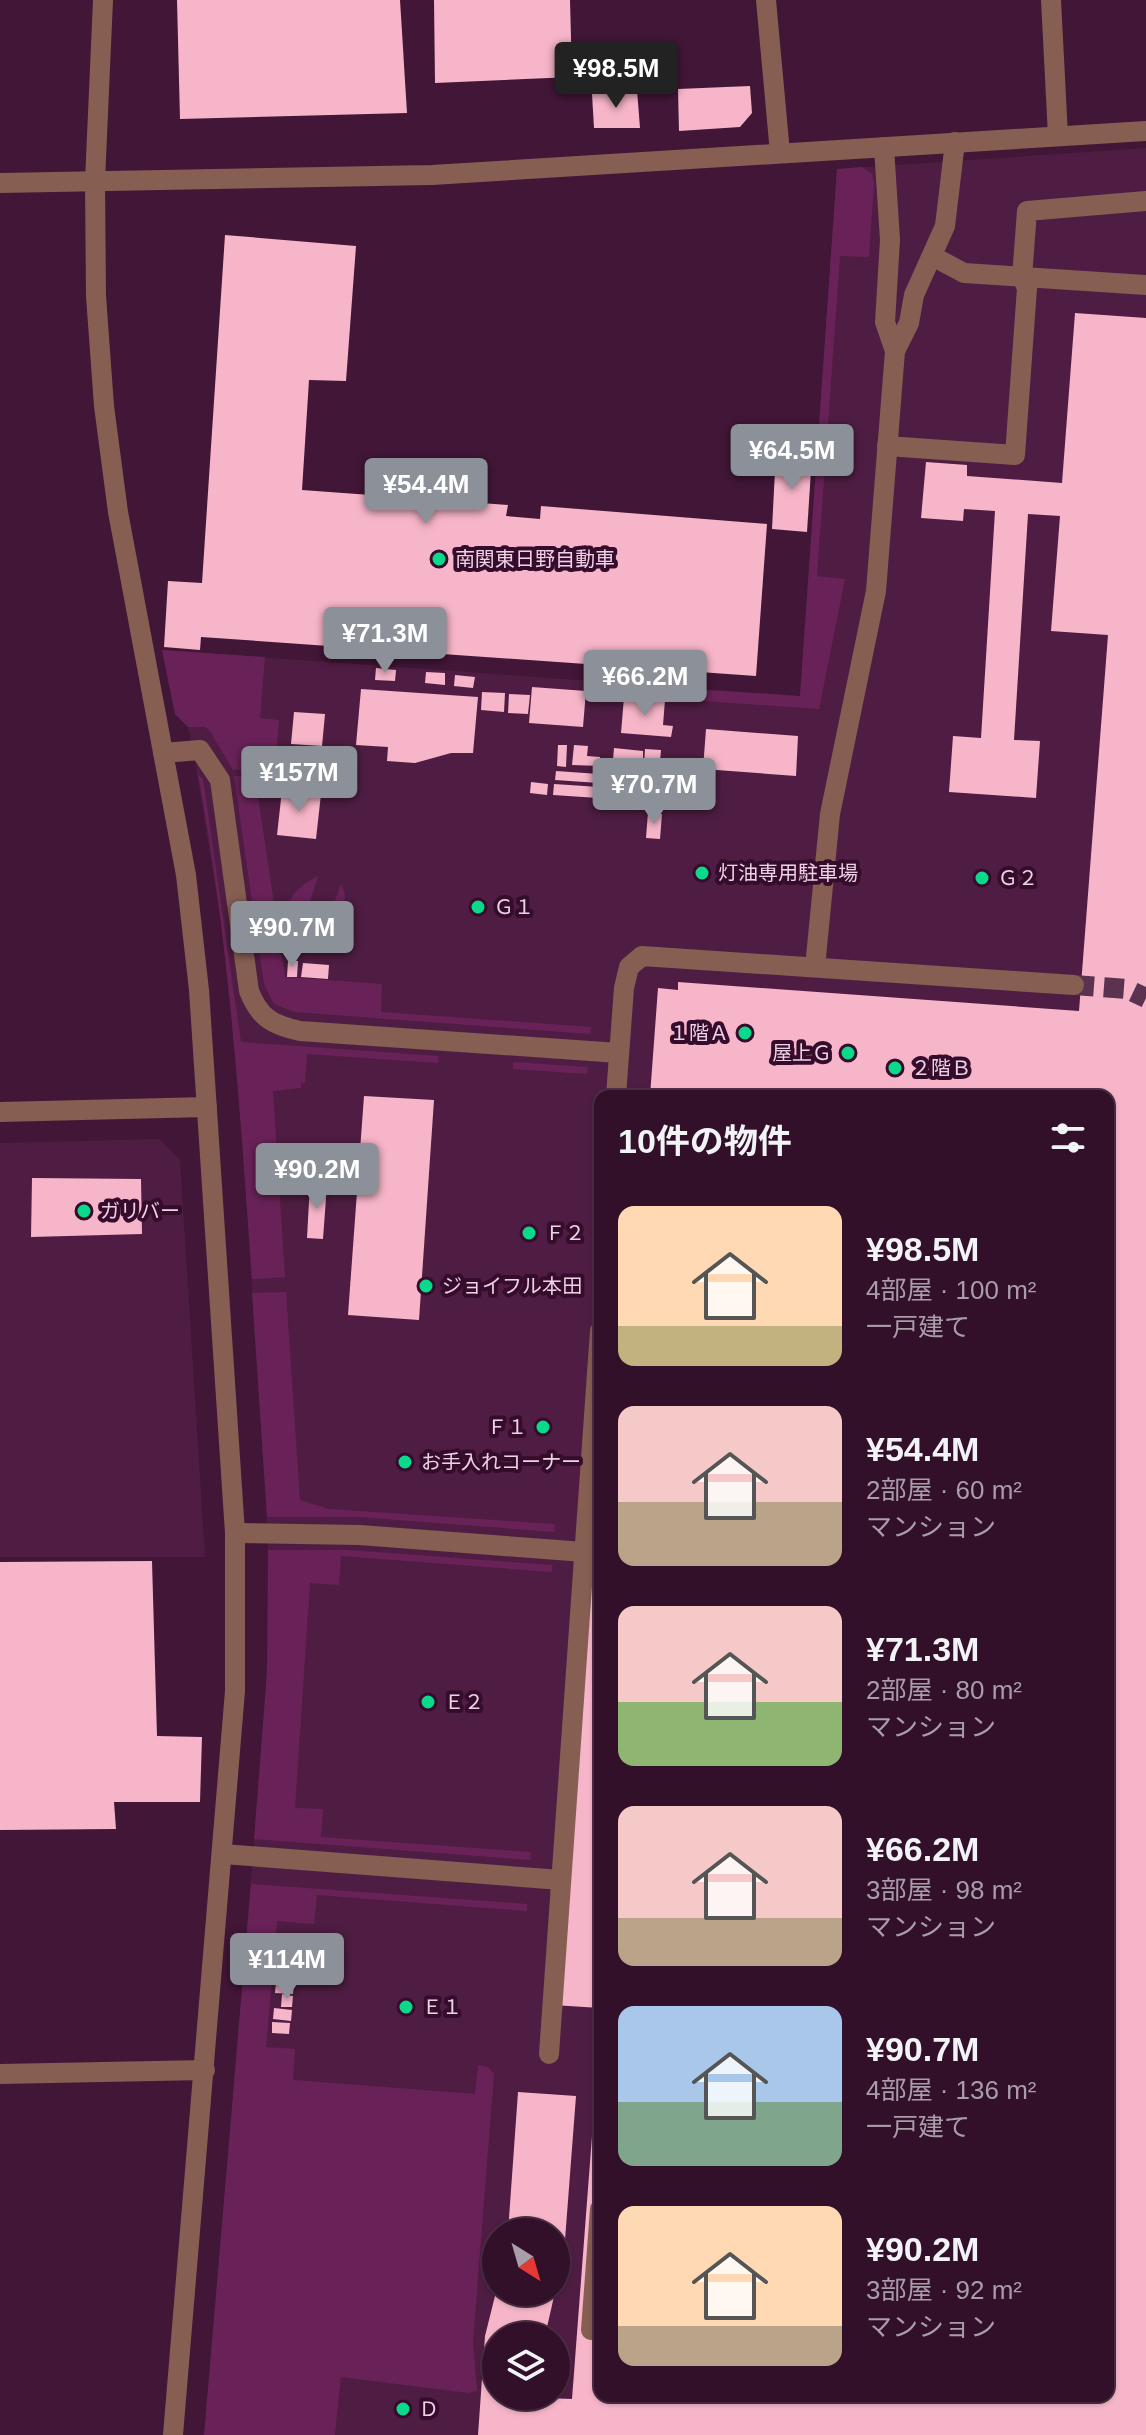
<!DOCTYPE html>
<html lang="ja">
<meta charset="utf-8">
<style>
:root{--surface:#321029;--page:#3d1e35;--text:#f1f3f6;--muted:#a89da8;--line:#4d3046;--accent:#8c9099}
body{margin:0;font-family:Arial,"Noto Sans JP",sans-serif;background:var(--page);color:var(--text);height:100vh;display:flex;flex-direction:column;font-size:30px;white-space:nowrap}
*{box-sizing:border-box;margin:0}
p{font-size:26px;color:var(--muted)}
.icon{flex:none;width:44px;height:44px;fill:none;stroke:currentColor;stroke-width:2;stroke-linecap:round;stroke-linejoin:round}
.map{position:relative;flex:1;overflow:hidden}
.panel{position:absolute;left:594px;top:1090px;width:520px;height:1312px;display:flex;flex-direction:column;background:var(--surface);border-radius:16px;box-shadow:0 2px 6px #0004,0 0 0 2px var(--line)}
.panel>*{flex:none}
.needle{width:52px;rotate:143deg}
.buttons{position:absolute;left:482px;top:2218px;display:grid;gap:16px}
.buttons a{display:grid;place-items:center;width:88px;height:88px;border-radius:50%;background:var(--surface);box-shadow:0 2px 6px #0004,0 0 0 2px var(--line);font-size:40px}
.price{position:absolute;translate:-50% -68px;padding:0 18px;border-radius:8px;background:var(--accent);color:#fff;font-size:26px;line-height:52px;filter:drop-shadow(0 2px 4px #0008)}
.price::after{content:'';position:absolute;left:50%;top:48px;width:24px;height:18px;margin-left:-12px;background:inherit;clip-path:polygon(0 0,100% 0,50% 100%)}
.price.on{background:#222;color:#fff}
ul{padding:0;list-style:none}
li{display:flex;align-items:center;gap:24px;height:200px;padding:0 24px}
li span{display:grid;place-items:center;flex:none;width:224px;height:160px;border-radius:16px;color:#555}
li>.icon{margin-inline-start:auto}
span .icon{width:96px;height:96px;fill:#fffc;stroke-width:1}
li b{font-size:34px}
h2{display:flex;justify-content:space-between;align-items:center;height:96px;padding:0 24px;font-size:34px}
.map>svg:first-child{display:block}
.built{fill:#4f1d43;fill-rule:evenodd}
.green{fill:#692258}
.building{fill:#f7b5c9}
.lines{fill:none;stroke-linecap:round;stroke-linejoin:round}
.minor-tunnel{stroke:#5c3251;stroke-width:20;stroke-dasharray:20 10;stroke-linecap:butt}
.minor{stroke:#865e52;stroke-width:20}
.poi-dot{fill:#08d98b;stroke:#360c2c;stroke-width:3}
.labels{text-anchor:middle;stroke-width:8;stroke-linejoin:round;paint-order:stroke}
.poi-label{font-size:20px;fill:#edd1e4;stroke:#360c2c;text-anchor:start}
</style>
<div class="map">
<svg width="1146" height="2435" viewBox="0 0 1146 2435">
<rect width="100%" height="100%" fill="#421637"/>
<g class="built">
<path d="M1146,148V2435H335L344,2348L233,2092L264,1727L269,1616L267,1517L236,1041L226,952L193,749L188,727L175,714L162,650L800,696L837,169ZM600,1096H1108V2396H600ZM496,2232H556V2292H496ZM496,2336H556V2396H496Z"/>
<polygon points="159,1139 180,1160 205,1557 0,1557 0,1143"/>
</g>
<g class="green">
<polygon points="862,167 872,174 874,183 869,257 840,256 817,576 845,579 819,709 676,699 677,688 800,696 837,169"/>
<polygon points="162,650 265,657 260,718 279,720 276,756 285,768 233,770 210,731 205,727 188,727 175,714"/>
<path d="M198,774L203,779L241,1042L439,1056L438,1063L307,1054L305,1083L301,1082V1088L273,1091L285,1277L252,1279C240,1109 229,941 198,774Z"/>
<polygon points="234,776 255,776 285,977 382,984 381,1012 591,1027 590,1034 294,1012 274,1004 264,984"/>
<path d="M318,876L310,902L332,909L341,884L345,894L341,941L318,952C296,950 282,923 290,902C293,891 308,881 318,876Z"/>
<polygon points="513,1062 588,1067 587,1074 513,1069"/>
<polygon points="286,1292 300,1500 329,1509 555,1524 554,1532 359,1517 267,1517 252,1293"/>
<polygon points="268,1550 349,1550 552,1565 552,1572 341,1556 339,1585 310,1583 295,1808 323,1809 321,1837 531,1852 530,1860 254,1839 267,1672"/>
<polygon points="251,1884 527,1904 527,1911 317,1895 314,1924 277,1921 266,2047 295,2049 293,2080 475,2094 478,2065 488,2067 494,2074 473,2342 477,2390 469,2393 341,2377 335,2435 204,2435"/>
</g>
<g class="building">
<polygon points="177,0 400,0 407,113 180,119"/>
<polygon points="434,0 570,0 572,77 435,83"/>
<polygon points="750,86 752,113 740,127 679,131 678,89"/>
<polygon points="637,90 640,128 594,128 592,94"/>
<polygon points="225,235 356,246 346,381 309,380 302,490 508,505 506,516 540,519 541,506 767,524 756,676 201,637 200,650 164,647 168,581 202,583"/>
<polygon points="1075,313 1146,318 1146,2435 478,2435 485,2336 496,2292 555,2292 545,2336 496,2336 496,2396 572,2399 598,2057 600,2396 1108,2396 1108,1096 650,1096 658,988 678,990 678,982 1079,1011 1108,635 1051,631 1060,516 1028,514 1014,740 1040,741 1036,798 949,792 953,736 981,738 995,511 964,509 963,521 921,518 926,462 967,465 967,476 1062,483"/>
<polygon points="776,451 812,455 807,532 772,529"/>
<polygon points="376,668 396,670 395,681 375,680"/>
<polygon points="426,672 445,673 445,685 425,683"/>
<polygon points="455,675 475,677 473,688 454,686"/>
<polygon points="532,687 586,691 583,727 529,723"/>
<polygon points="361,689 478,697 473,753 451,753 415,763 387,761 388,747 356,745"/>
<polygon points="482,692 505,693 504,712 481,710"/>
<polygon points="509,694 530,695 528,714 508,713"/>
<polygon points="624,697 665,700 663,725 673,726 671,737 621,733"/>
<polygon points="294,712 325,714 322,746 291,744"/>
<polygon points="706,729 798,736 796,776 703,769"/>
<polygon points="558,745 567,745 566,767 557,766"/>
<polygon points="574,745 588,746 587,756 600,757 600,766 572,765"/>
<polygon points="614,748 643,751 643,762 613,760"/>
<polygon points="645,749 661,750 659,774 615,771 616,762 644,764"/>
<polygon points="556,771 599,774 599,783 555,780"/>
<polygon points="613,777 630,779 629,790 612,788"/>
<polygon points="648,779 658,780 656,801 647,800"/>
<polygon points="531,782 548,784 547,795 530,793"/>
<polygon points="554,784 599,787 598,798 553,795"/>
<polygon points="633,789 646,790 645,801 614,798 614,791 632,793"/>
<polygon points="282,790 321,794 316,839 277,835"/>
<polygon points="648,812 662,814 660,839 646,838"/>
<polygon points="294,906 339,914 336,937 291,934"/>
<polygon points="288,961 298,961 297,977 287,977"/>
<polygon points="303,963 329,965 328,979 301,977"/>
<polygon points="364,1096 434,1100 419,1320 348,1315"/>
<polygon points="32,1178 141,1179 142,1234 31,1237"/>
<polygon points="310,1183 327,1184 323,1239 307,1238"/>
<polygon points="586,1552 600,1553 600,2008 553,2005"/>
<polygon points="152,1561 157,1736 202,1737 200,1802 114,1802 116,1829 0,1830 0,1562"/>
<polygon points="279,1946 297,1947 295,1958 278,1957"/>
<polygon points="278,1962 295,1963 294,1981 276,1979"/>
<polygon points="276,1982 294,1983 293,1994 275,1993"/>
<polygon points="282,1994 293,1996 292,2007 281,2007"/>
<polygon points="274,2008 292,2010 291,2021 273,2019"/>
<polygon points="272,2022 290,2023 289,2034 272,2033"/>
<polygon points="518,2092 576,2096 564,2253 557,2284 556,2232 508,2232"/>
</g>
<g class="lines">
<polyline class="minor-tunnel" points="1074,985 1127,989 1146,998"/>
<g class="minor">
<polyline points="103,0 95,181 96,296 104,406 118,512 186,875 199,990 235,1533 235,1691 173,2435"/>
<polyline points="766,0 780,153"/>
<polyline points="1051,0 1058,136"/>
<polyline points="884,147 890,240 885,322 895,351"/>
<polyline points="0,183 432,175 1146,131"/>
<polyline points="932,256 964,273 1146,285"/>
<polyline points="887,446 1015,455 1027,288 1022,277 1027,211 1146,201"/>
<path d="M163,753L200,750L220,780L249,991C259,1017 272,1025 300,1031L619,1053"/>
<polyline points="815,967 830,814 876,591 895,351 909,323 914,295 945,226 955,142"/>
<polyline points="616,1096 624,988 629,967 642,956 1074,985"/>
<polyline points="0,1112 207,1107"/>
<polyline points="235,1533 360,1535 584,1552"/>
<polyline points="223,1854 561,1880"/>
<polyline points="549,2054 600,1331"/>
<polyline points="0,2074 205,2070"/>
<polyline points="591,2330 600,2209"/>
</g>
</g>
<g class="poi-dot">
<circle cx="439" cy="559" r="8"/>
<circle cx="702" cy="873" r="8"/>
<circle cx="982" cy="878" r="8"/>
<circle cx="478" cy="907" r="8"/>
<circle cx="745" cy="1033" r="8"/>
<circle cx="848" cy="1053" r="8"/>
<circle cx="895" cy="1068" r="8"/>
<circle cx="84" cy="1211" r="8"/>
<circle cx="529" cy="1233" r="8"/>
<circle cx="426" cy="1286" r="8"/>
<circle cx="543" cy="1427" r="8"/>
<circle cx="405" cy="1462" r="8"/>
<circle cx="428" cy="1702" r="8"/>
<circle cx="406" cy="2007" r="8"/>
<circle cx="403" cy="2409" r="8"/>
</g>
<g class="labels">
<g class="poi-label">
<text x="455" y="566">南関東日野自動車</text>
<text x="718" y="880">灯油専用駐車場</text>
<text x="998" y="885">Ｇ２</text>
<text x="494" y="914">Ｇ１</text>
<text x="729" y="1040" text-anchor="end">１階Ａ</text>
<text x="832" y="1060" text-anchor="end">屋上Ｇ</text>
<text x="911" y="1075">２階Ｂ</text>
<text x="100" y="1218">ガリバー</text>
<text x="545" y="1240">Ｆ２</text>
<text x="442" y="1293">ジョイフル本田</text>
<text x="527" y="1434" text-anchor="end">Ｆ１</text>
<text x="421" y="1469">お手入れコーナー</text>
<text x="444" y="1709">Ｅ２</text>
<text x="422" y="2014">Ｅ１</text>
<text x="419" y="2416">Ｄ</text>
</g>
</g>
</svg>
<div class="buttons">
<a><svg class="needle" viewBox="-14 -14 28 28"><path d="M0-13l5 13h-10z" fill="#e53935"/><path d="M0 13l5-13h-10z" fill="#a89da8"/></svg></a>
<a><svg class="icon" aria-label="layers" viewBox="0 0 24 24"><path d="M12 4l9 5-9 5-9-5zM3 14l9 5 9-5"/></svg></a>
</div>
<b class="price on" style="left:616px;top:110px">¥98.5M</b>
<b class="price" style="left:792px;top:492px">¥64.5M</b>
<b class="price" style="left:426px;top:526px">¥54.4M</b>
<b class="price" style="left:385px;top:675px">¥71.3M</b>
<b class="price" style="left:645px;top:718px">¥66.2M</b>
<b class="price" style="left:299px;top:814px">¥157M</b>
<b class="price" style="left:654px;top:826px">¥70.7M</b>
<b class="price" style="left:292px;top:969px">¥90.7M</b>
<b class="price" style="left:317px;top:1211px">¥90.2M</b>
<b class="price" style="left:287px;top:2001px">¥114M</b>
<section class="panel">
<h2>10件の物件<svg class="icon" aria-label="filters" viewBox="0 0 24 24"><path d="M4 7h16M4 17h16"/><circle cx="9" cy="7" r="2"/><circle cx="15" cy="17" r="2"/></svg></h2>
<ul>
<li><span style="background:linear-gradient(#ffd9b3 75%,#c2b280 0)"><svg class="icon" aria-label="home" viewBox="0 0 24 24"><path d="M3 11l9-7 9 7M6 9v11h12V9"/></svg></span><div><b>¥98.5M</b><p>4部屋 · 100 m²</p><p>一戸建て</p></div></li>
<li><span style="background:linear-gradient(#f6c9c9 60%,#b9a48a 0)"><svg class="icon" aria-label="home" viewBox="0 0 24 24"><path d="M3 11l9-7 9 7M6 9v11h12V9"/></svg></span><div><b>¥54.4M</b><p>2部屋 · 60 m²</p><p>マンション</p></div></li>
<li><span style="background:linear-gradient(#f6c9c9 60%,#8fb573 0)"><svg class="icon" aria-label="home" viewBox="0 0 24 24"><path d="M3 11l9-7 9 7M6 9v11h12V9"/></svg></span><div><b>¥71.3M</b><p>2部屋 · 80 m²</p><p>マンション</p></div></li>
<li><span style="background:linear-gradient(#f6c9c9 70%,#b9a48a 0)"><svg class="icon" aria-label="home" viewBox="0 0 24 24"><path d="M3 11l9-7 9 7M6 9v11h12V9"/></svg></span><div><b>¥66.2M</b><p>3部屋 · 98 m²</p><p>マンション</p></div></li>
<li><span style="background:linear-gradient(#a9c7e8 60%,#7fa58c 0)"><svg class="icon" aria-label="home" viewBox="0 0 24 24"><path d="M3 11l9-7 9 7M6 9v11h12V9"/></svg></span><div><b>¥90.7M</b><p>4部屋 · 136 m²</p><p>一戸建て</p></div></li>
<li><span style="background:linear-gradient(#ffd9b3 75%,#b9a48a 0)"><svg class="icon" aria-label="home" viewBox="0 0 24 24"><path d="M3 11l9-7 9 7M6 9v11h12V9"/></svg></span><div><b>¥90.2M</b><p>3部屋 · 92 m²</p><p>マンション</p></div></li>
</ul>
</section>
</div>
